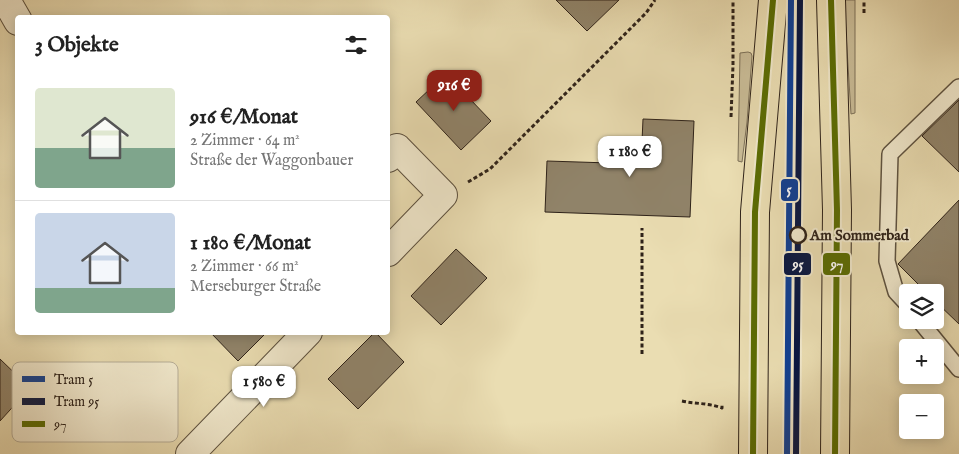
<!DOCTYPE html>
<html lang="de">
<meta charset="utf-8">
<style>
:root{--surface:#fff;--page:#f6f6f6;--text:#222;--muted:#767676;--line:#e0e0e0;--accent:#8f2418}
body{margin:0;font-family:"IM FELL English",serif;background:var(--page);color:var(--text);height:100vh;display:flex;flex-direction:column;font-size:19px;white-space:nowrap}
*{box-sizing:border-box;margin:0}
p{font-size:16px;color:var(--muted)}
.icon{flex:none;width:28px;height:28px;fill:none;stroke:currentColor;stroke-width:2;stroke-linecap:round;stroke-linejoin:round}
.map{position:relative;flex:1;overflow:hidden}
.drawer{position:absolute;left:15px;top:15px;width:375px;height:320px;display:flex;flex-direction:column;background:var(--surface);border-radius:5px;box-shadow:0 2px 12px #0003}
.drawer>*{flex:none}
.buttons{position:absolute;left:899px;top:284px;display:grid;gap:10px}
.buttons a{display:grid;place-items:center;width:45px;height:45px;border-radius:5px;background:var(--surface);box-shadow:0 2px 12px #0003;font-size:25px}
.price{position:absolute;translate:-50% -42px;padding:0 11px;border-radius:10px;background:#fff;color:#222;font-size:16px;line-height:32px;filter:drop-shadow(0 1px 2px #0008)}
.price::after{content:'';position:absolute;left:50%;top:30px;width:15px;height:11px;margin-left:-8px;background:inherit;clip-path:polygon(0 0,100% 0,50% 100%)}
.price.active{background:var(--accent);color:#fff}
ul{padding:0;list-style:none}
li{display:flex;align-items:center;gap:15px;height:125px;padding:0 20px}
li+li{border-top:1px solid var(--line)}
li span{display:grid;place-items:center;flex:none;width:140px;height:100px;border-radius:5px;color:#555}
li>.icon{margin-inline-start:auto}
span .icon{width:60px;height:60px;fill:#fffc;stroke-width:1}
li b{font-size:21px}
h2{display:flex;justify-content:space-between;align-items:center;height:60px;padding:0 20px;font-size:21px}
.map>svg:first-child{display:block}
.green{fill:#cabd98;stroke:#7c7058}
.building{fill:#908369;stroke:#2e2219}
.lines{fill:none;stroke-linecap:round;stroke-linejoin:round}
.lane-casing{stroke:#5d513f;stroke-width:18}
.street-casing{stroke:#5d513f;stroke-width:30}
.primary-casing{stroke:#2e2219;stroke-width:30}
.path{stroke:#2e2219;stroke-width:3;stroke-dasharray:4 2.5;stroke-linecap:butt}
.lane{stroke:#f1e9cd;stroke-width:15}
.street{stroke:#f1e9cd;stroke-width:28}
.primary{stroke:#eaddb2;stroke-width:28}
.bus-1-casing{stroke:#f1e9cd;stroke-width:10}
.bus-1{stroke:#5a6c02;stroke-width:6}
.tram-1-casing{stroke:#f1e9cd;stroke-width:10}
.tram-2-casing{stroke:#f1e9cd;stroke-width:10}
.tram-1{stroke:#0f3f93;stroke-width:6}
.tram-2{stroke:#051541;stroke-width:6}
.stop-dot{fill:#f1e9cd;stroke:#2e2219;stroke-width:2.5}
.labels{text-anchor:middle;stroke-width:4;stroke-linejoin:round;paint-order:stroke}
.stop-label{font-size:15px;font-weight:bold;fill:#2e2219;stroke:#f1e9cd;text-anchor:start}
.key{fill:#f1e9cd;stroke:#b6ad97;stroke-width:1}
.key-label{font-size:14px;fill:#2e2219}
.line-badge{stroke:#f1e9cd;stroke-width:2}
.badge-label{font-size:14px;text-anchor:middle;font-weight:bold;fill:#fff}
</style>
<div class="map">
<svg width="959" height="454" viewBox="0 0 959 454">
<rect width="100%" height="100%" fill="#eaddb2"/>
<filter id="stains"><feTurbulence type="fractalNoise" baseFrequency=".004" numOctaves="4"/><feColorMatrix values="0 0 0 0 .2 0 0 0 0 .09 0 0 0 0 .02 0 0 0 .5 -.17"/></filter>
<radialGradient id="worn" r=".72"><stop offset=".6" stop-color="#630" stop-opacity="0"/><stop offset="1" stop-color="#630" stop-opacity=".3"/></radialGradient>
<g class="green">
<polygon points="844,0 855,0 855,113 851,114"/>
<polygon points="748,52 751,53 752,56 747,122 742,162 738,161 740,53"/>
</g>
<g class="building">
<polygon points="556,0 619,0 587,31"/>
<polygon points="446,74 491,121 461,150 416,102"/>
<polygon points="959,100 959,172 922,136"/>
<polygon points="643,119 694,121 690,217 545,212 547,161 641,164"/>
<polygon points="959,200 959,324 935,301 935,292 926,292 898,264"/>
<polygon points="456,249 487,278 441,325 411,296"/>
<polygon points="210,332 267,332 238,361"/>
<polygon points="375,332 404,362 358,409 328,379"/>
<polygon points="0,359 30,388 0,421"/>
</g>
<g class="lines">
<defs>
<g id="lane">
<polyline points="908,305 896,292 887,261 890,154 959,87"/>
<polyline points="919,320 959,369"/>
</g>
<g id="street">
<polyline points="6,0 18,21"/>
<polyline points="388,158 397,148 443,195 388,252"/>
<polyline points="190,454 308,332"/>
</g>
<g id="primary">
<polyline points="831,0 837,210 835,454"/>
<polyline points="753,454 755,212 773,0"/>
</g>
</defs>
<use href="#lane" class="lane-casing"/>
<use href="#street" class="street-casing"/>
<use href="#primary" class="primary-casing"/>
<g class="path">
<polyline points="864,13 864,0"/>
<polyline points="731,117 733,65 733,0"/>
<polyline points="468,182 490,169 646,13 655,0"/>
<polyline points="642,354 642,228"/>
<path d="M682,401C696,404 709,403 722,408V405"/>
</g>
<use href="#lane" class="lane"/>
<use href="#street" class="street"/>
<use href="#primary" class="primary"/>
<defs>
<g id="bus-1">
<polyline points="831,0 837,210 835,454"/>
<polyline points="753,454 755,212 773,0"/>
</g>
</defs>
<use href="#bus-1" class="bus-1-casing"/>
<use href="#bus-1" class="bus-1"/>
<defs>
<polyline id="tram-1" points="787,454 791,0"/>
<polyline id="tram-2" points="796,454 800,0"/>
</defs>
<use href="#tram-1" class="tram-1-casing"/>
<use href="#tram-2" class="tram-2-casing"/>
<use href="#tram-1" class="tram-1"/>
<use href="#tram-2" class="tram-2"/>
</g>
<circle class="stop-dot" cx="798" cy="235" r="8"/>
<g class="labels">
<g class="stop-label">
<text x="810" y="240">Am Sommerbad</text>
</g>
</g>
<rect x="12" y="362" width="166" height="80" rx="8" class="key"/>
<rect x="22" y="376" width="23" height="6" fill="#0f3f93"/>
<rect x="22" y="398" width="23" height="7" fill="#051541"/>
<rect x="22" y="421" width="23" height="6" fill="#5a6c02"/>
<g class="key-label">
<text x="54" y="384">Tram 5</text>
<text x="54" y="406">Tram 95</text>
<text x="54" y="429">97</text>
</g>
<g class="line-badge">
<rect x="780" y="178" width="19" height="24" rx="5" fill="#0f3f93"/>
<rect x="822" y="252" width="29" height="24" rx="5" fill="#5a6c02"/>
<rect x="783" y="252" width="29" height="24" rx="5" fill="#051541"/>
</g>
<g class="badge-label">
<text x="789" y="194">5</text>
<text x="837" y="269">97</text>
<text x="798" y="269">95</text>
</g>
<rect width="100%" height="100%" filter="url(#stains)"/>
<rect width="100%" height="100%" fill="url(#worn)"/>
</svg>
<div class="buttons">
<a><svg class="icon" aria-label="layers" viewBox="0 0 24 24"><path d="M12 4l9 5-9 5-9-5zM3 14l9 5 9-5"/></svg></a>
<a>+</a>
<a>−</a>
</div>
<b class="price active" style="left:454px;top:112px">916 €</b>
<b class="price" style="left:630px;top:178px">1 180 €</b>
<b class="price" style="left:264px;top:408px">1 580 €</b>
<section class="drawer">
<h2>3 Objekte<svg class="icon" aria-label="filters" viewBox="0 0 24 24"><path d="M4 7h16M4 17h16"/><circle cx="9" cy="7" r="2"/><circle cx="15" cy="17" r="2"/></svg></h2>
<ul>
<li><span style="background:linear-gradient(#dfe7d0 60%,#7fa58c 0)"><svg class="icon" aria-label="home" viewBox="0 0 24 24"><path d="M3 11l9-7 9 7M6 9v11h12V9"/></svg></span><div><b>916 €/Monat</b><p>2 Zimmer · 64 m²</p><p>Straße der Waggonbauer</p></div></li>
<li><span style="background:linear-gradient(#c9d6e8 75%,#7fa58c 0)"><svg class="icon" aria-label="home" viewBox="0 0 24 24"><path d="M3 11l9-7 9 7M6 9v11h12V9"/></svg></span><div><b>1 180 €/Monat</b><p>2 Zimmer · 66 m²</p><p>Merseburger Straße</p></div></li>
</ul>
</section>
</div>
